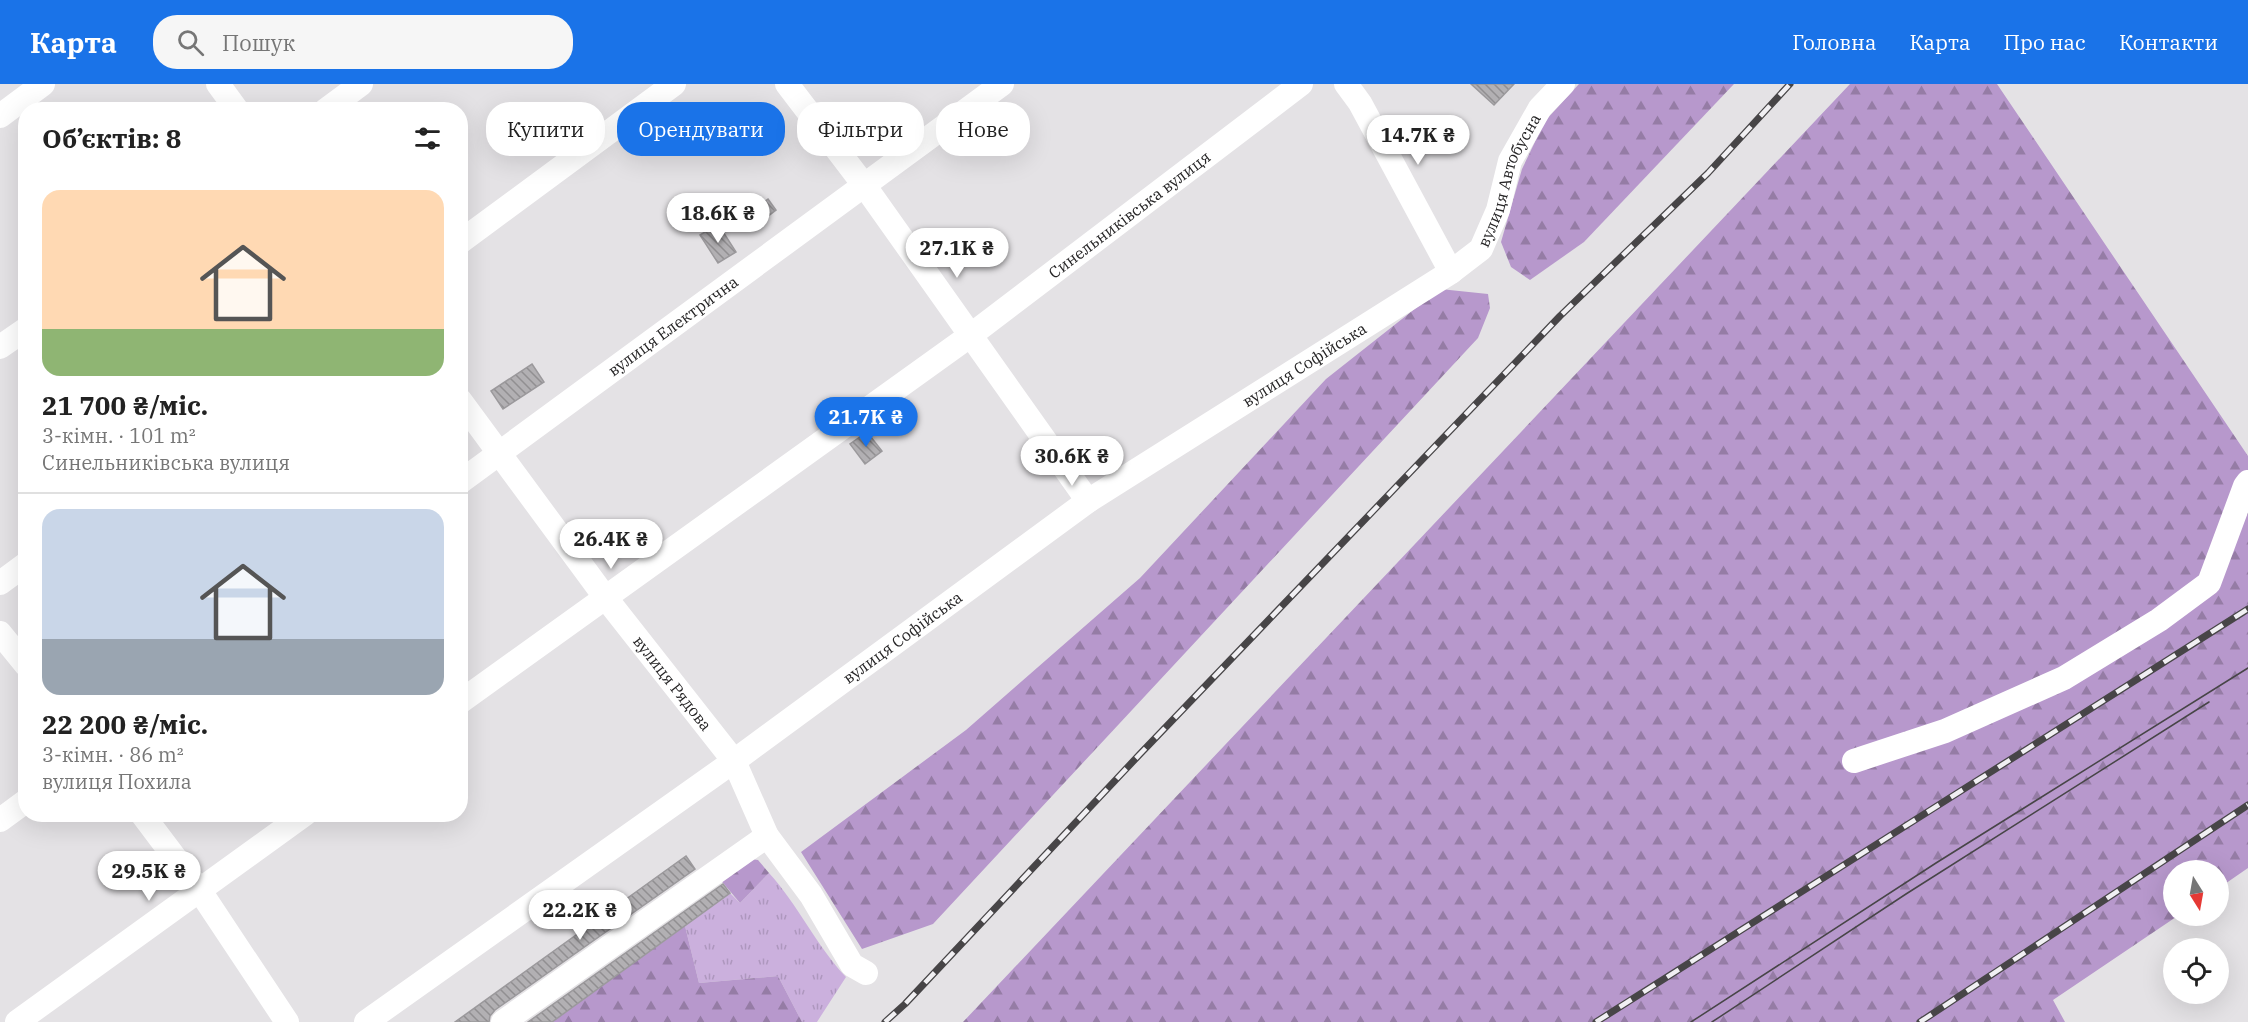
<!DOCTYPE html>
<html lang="uk">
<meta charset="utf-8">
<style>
:root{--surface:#fff;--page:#f6f6f6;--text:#222;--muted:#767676;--line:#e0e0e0;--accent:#1a73e8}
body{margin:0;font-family:"IBM Plex Serif",serif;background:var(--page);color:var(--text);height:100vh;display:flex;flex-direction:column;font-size:22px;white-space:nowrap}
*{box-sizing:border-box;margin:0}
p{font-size:20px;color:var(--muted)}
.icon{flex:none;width:33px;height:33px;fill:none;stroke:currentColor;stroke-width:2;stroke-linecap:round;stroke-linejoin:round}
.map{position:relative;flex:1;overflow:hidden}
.details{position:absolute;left:18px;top:18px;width:450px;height:720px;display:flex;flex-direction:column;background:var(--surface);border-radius:24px;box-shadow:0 6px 24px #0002}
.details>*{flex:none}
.banner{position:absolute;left:486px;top:18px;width:570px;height:54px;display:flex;gap:12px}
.needle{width:39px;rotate:169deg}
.buttons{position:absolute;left:2163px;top:776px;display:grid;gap:12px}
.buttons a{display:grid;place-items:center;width:66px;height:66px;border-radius:50%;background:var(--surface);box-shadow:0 6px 24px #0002;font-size:30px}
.price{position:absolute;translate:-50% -51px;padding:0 14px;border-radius:21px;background:#fff;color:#222;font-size:20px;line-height:39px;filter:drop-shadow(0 2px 3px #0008)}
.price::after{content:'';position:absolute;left:50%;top:36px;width:18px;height:14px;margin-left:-9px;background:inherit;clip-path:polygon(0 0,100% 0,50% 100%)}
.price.current{background:var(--accent);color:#fff}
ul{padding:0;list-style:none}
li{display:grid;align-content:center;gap:12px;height:318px;padding:0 24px}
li+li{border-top:2px solid var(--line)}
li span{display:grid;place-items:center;height:186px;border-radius:18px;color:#555}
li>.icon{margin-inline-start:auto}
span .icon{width:108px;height:108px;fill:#fffc;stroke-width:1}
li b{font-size:26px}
h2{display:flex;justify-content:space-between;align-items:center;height:72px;padding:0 24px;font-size:26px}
.pill{padding:0 21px;border-radius:24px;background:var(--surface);box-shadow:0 6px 24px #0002;font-size:21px;line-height:54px}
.pill.current{background:var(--accent);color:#fff}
header{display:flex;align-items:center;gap:36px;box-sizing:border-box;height:84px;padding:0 30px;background:var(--accent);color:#fff}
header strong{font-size:28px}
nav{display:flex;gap:33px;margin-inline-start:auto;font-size:21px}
.search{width:420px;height:54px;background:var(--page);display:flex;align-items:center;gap:15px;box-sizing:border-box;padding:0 21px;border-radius:24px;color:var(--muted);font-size:22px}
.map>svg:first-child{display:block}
.grass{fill:url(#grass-tufts)}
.forest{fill:url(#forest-firs)}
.building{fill:url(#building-back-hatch);stroke:#9b999c;stroke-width:1.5}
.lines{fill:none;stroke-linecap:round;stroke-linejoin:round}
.minor{stroke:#fff;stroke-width:24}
.tram{stroke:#474547;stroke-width:1.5}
.rail-casing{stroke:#474547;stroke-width:7}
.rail{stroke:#f1f0f3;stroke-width:4.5;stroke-dasharray:14;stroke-linecap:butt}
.labels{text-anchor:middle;stroke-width:4.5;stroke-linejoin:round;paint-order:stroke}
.street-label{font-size:16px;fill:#262526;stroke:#f1f0f3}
</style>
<header>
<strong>Карта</strong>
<div class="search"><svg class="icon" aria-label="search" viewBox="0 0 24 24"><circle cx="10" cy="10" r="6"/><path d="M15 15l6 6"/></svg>Пошук</div>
<nav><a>Головна</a><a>Карта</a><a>Про нас</a><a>Контакти</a></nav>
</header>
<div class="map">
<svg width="2248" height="938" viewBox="0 0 2248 938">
<defs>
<pattern id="grass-tufts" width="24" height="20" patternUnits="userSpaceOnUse" patternTransform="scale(1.5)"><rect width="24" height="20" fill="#cbb0dd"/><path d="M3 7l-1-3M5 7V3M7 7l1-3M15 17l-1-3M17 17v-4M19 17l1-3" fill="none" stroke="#ae97be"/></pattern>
<pattern id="forest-firs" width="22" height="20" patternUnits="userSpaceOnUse" patternTransform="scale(1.5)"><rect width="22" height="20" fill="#b798cc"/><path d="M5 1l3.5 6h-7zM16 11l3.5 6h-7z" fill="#957ca5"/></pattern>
<pattern id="building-back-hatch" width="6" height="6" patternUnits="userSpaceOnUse" patternTransform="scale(1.5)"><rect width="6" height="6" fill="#b2b0b3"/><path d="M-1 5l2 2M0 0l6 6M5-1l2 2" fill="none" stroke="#918f91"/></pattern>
</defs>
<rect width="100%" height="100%" fill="#e4e2e5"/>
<path class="grass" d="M769,789C798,821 816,861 846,893L817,938H802L778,892L699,899L685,842L730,809L740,819Z"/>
<g class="forest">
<polygon points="1579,0 1734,0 1584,158 1530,196 1511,183 1501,158 1522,85 1545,37"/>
<polygon points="1850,0 1997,0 2248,372 2248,784 2219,804 2218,786 2174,786 2174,831 2179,831 2053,916 2065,938 963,938"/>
<polygon points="1440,205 1488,210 1490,224 1478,254 933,840 862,865 801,768 966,646 1140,494 1326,295"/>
<polygon points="743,774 758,776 769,789 740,819 718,793"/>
<polygon points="685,842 699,899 778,892 802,938 552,938"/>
</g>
<g class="building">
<polygon points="1471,0 1514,0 1494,21"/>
<polygon points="768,115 776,126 759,139 750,129"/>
<polygon points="718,140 736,168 718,179 700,151"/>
<polygon points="532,280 544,298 503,325 491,307"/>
<polygon points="867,348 882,367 865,380 850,360"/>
<polygon points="686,772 695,785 495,926 490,932 489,938 455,938"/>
<polygon points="723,800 730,809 552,938 528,938"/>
</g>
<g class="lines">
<g class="minor">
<polyline points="218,0 237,26"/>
<polyline points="787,0 864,101 1088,417"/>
<polyline points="1346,0 1360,19 1451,188"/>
<polyline points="326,26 361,0"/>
<polyline points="0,32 43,0"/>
<polyline points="460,158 674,0"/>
<polyline points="0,263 26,245"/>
<path id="s1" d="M460,316L605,513L734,677L767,752L811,811L852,881L866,889"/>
<path id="s2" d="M460,398L1002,0"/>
<polyline points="0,499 26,480"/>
<polyline points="0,549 26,581"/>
<path id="s3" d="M460,618L971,251L1301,0"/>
<polyline points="1854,677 1945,647 2064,594 2159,536 2209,499 2245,402 2248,398"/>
<polyline points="142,730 200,807 287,938"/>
<polyline points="0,736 26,717"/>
<polyline points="17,938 305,730"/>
<path id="s4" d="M366,938L734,677L1088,417L1451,188L1481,165L1498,126L1510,77L1540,24L1563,0"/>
<polyline points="503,938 767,752"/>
</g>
<g class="tram">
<polyline points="1691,938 1936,779 2248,584"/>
<polyline points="1712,938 1906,810 2209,618"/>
</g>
<defs>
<g id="rail">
<polyline points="885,938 905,920 1140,670 1560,232 1708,89 1790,0"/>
<polyline points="1596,938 2248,525"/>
<polyline points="1920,938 2248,721"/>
</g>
</defs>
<use href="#rail" class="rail-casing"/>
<use href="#rail" class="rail"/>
</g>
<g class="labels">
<g class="street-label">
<text dy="6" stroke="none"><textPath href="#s4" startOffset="1432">вулиця Автобусна</textPath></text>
<text dy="6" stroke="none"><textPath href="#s3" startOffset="828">Синельниківська вулиця</textPath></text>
<text dy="6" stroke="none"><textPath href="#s2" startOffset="264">вулиця Електрична</textPath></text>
<text dy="6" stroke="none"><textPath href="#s4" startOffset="1146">вулиця Софійська</textPath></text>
<text dy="6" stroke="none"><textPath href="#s4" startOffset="660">вулиця Софійська</textPath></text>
<text dy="6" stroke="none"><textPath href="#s1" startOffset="354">вулиця Рядова</textPath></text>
</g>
</g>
</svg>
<div class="buttons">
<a><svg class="needle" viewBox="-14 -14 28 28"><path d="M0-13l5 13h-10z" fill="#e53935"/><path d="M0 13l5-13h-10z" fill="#767676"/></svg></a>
<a><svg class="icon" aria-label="locate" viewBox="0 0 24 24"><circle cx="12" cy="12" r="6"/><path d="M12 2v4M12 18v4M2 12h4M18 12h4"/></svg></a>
</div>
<b class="price" style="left:1418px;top:82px">14.7K ₴</b>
<b class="price" style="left:718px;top:160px">18.6K ₴</b>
<b class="price" style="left:957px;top:195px">27.1K ₴</b>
<b class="price current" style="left:866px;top:364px">21.7K ₴</b>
<b class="price" style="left:1072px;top:403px">30.6K ₴</b>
<b class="price" style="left:611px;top:486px">26.4K ₴</b>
<b class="price" style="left:149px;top:818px">29.5K ₴</b>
<b class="price" style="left:580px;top:857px">22.2K ₴</b>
<div class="banner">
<a class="pill">Купити</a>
<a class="pill current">Орендувати</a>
<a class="pill">Фільтри</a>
<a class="pill">Нове</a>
</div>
<section class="details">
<h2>Об’єктів: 8<svg class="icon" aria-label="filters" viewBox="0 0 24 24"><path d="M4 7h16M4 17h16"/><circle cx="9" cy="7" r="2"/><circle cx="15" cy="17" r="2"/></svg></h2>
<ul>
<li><span style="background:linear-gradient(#ffd9b3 75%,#8fb573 0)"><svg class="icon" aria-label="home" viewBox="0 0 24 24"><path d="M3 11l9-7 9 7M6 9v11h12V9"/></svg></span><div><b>21 700 ₴/міс.</b><p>3-кімн. · 101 m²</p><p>Синельниківська вулиця</p></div></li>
<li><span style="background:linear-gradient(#c9d6e8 70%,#9aa5b1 0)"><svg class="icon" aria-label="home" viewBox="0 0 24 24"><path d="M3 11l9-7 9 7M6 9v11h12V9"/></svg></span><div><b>22 200 ₴/міс.</b><p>3-кімн. · 86 m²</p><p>вулиця Похила</p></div></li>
</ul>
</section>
</div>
